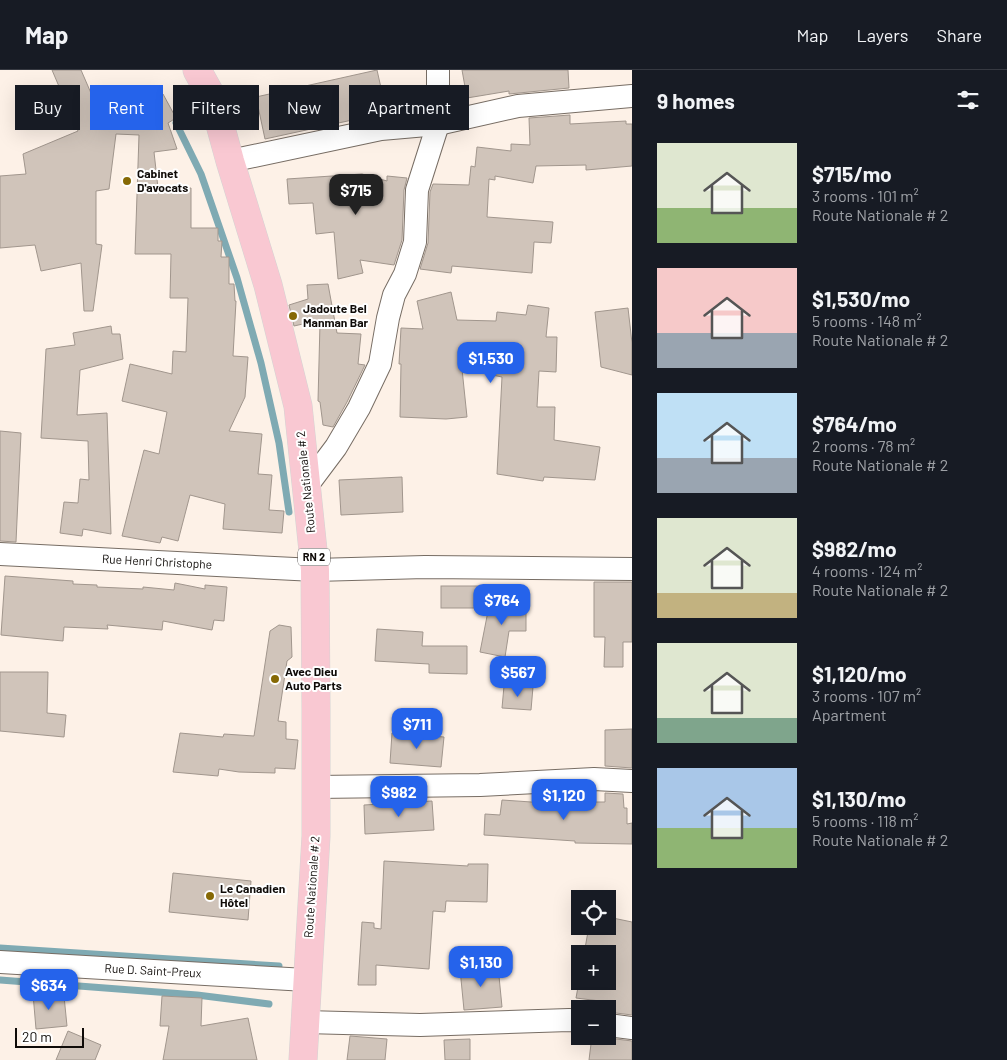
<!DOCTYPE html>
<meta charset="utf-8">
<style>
:root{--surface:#171b24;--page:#20242c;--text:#f1f3f6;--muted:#9ea1a6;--line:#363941;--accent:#2563eb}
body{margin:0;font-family:Barlow,sans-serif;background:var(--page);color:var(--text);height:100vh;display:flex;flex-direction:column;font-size:19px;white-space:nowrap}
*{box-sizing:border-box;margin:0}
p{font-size:16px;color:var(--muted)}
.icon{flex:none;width:28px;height:28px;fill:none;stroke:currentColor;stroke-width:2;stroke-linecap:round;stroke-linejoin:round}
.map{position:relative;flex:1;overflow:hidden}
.side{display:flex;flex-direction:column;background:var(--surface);width:375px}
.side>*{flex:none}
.guide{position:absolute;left:15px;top:15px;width:475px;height:45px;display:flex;gap:10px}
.controls{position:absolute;left:571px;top:820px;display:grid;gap:10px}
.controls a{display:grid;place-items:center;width:45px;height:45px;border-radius:0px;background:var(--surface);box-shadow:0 5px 20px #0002;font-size:25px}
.scale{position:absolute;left:15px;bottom:12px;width:69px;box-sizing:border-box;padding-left:5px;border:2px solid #0f0b08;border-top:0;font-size:14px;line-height:18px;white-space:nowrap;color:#0f0b08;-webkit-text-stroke:4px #fff;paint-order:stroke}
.price{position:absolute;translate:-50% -42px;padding:0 11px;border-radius:10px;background:var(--accent);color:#fff;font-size:16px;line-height:32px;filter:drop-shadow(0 1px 2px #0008)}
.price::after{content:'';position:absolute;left:50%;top:30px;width:15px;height:11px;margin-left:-8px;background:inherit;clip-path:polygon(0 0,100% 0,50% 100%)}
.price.active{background:#222;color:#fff}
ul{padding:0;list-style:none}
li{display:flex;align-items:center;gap:15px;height:125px;padding:0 25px}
li span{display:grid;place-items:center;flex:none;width:140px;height:100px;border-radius:0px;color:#555}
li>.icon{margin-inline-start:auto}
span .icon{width:60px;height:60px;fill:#fffc;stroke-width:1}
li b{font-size:21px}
h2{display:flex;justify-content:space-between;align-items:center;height:60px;padding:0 25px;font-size:21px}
.pill{padding:0 18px;border-radius:0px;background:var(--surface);box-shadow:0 5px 20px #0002;font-size:18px;line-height:45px}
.pill.active{background:var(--accent);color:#fff}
header{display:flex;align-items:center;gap:30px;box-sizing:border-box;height:70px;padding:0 25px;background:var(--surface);border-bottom:1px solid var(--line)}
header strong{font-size:24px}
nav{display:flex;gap:28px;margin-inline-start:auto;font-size:18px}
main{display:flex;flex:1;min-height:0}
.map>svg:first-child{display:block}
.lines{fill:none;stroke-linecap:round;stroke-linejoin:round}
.stream{stroke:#7faab3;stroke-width:7}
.building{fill:#d0c4ba;stroke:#a1968d}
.street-casing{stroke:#776d64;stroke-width:24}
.primary-casing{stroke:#d4d3d3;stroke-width:29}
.street{stroke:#fff;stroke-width:22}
.primary{stroke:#f9c8d2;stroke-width:28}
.poi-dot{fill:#866905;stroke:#fff;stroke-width:2}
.labels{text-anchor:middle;stroke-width:4;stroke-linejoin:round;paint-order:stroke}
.shield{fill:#fff;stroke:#575452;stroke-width:1}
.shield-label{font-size:11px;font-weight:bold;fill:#0f0b08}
.poi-label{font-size:12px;font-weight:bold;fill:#0f0b08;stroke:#fff;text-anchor:start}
.street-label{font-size:12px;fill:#0f0b08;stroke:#fff}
</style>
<header>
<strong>Map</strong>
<nav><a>Map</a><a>Layers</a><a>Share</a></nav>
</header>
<main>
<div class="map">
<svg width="632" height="990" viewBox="0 0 632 990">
<rect width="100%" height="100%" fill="#fdf1e7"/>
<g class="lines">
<g class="stream">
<polyline points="176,53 201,104 237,208 261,293 279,373 289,442"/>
<polyline points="0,878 279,896"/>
<polyline points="0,910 197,925 269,934"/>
</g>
</g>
<g class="building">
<polygon points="52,0 81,0 100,44 163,24 176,48 168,53 177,79 154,82 158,118 191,118 191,158 218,158 218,171 222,171 221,187 229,187 229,214 234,214 235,231 236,231 233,286 248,287 245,327 229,361 262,364 258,404 272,405 269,440 284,441 282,463 223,459 225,434 190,425 178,471 162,467 160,473 122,466 144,380 159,384 167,342 122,331 130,294 172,304 173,281 186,282 188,228 170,228 171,184 135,184 139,65 116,64 109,119 96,121 96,174 102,175 93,241 84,241 81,193 41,201 35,175 0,178 0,106 26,104 23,84 78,61"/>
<polygon points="377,0 386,40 366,45 366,47 265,69 256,27"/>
<polygon points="462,0 568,0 569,18 509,24 509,21 467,28"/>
<polygon points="570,45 570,54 626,51 626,54 632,54 632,96 586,100 586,95 536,96 533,113 495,106 495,110 489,109 487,147 553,152 551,173 534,172 532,203 452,196 451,203 420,199 428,173 430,122 433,114 469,115 471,96 475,97 477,77 511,81 511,74 530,75 529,48"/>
<polygon points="362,104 387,111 387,106 407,108 404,120 402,170 394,195 360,190 363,203 338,209 334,162 316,164 313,133 289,134 287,109"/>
<polygon points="328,214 337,263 361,264 358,294 365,295 347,332 333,357 323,355 320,332 318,331 320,253 307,256 307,253 294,256 289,235 308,229 307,215"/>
<polygon points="451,222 457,250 496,251 497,242 526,245 528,235 549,238 546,267 557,267 556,302 539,301 537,337 555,337 554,370 600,377 595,410 544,407 543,411 497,404 502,307 462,299 467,347 446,349 400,347 401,294 399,294 401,258 423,259 417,231"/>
<polygon points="628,238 632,273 632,305 601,297 595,242"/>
<polygon points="111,256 112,264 120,264 123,289 80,300 77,345 107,343 111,464 83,459 82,466 60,463 64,432 78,433 80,409 89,410 88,371 41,368 46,279 75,275 73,263"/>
<polygon points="0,361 21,363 16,472 0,471"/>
<polygon points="402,407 403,442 341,445 339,410"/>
<polygon points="5,506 73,511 73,514 97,515 97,517 143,519 143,517 174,520 175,513 205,519 205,515 227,517 224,551 214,550 212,560 163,551 162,560 107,555 108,559 64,557 63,571 1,565"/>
<polygon points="594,512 632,512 632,572 623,572 623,597 604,597 605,567 594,567"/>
<rect x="441" y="516" width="38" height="22"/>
<polygon points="490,531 526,532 526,561 509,561 505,587 480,582"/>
<polygon points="279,555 291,557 292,587 287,591 278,651 286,652 286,669 298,670 295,699 275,698 275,703 239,702 219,699 218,706 173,702 180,663 223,667 224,664 254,666 270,561"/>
<polygon points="377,559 423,562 422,576 467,576 467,604 429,603 429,594 375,591"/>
<polygon points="0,602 48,602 47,643 66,645 64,667 0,661"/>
<polygon points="504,616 533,617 531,640 502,638"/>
<polygon points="632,659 632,698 605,696 605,660"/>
<polygon points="392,663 444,667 441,697 390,693"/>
<polygon points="605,723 623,724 624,738 627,738 627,754 632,753 632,774 575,773 575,771 484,765 485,744 500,745 502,730 575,735 575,732 605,732"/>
<polygon points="432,731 434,760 365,764 364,735"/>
<polygon points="384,791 468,796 468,794 488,794 487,832 446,831 445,842 433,841 429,899 376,895 376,915 358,915 362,852 374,853 374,858 381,859"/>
<polygon points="173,803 251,811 248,850 169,842"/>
<polygon points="608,847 632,852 632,945 608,942 608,932 576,928 580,906 580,911 608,911 608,884 584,884 589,856 608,856"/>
<polygon points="498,896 502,937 464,940 460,899"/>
<polygon points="52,922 52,927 64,926 67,956 36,959 33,924"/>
<polygon points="162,926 202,928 201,956 248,948 257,990 163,990 169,956 160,956"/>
<polygon points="68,961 101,975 95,990 56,990"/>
<polygon points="350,966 387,969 385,990 347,990"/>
<polygon points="592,966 632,971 632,990 589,990"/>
<polygon points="470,969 470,990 445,990 444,970"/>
</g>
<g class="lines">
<defs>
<g id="street">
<polyline points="230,91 381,59 438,54 518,36 632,26"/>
<polyline points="306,417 336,377 359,338 380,294 388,248 394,225 405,204 415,172 417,120 438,54 438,0"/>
<polyline points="0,484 315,500 425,497 632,499"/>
<polyline points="316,717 480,715 594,709 632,711"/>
<polyline points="0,892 306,910"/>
<polyline points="305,952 420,955 569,950 580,951"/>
<polyline points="608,955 632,958"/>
</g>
<polyline id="primary" points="197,0 213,29 230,91 268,215 298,336 315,500 316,639 316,766 303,990"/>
</defs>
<use href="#street" class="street-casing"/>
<use href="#primary" class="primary-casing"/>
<use href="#street" class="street"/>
<use href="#primary" class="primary"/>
</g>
<g class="poi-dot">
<circle cx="127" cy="111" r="5"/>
<circle cx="293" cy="246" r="5"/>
<circle cx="275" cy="609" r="5"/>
<circle cx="210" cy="826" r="5"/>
</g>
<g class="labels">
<rect class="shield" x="298" y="478.5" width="32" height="17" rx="4"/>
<g class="shield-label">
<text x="314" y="491">RN 2</text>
</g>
<g class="poi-label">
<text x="137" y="108">Cabinet<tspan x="137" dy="14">D'avocats</tspan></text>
<text x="303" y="243">Jadoute Bel<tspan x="303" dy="14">Manman Bar</tspan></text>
<text x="285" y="606">Avec Dieu<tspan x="285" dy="14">Auto Parts</tspan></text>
<text x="220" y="823">Le Canadien<tspan x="220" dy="14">Hôtel</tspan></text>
</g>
<g class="street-label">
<text transform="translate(306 412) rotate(-96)" y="4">Route Nationale # 2</text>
<text transform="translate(157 492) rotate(3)" y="4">Rue Henri Christophe</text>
<text transform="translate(312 817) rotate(-86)" y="4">Route Nationale # 2</text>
<text transform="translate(153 901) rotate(3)" y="4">Rue D. Saint-Preux</text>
</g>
</g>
</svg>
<div class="controls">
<a><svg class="icon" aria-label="locate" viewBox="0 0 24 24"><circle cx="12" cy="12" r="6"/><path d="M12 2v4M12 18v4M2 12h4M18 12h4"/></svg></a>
<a>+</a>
<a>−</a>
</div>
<div class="scale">20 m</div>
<b class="price active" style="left:356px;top:146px">$715</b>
<b class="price" style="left:491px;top:314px">$1,530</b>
<b class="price" style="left:502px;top:556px">$764</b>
<b class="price" style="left:518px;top:628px">$567</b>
<b class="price" style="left:417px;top:680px">$711</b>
<b class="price" style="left:399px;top:748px">$982</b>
<b class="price" style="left:564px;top:751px">$1,120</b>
<b class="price" style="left:481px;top:918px">$1,130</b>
<b class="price" style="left:49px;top:941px">$634</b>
<div class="guide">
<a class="pill">Buy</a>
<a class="pill active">Rent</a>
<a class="pill">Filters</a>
<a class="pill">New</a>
<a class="pill">Apartment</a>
</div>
</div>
<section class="side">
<h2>9 homes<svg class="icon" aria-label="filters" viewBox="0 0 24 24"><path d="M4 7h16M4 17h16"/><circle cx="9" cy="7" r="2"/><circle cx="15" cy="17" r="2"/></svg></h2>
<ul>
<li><span style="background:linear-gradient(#dfe7d0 65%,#8fb573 0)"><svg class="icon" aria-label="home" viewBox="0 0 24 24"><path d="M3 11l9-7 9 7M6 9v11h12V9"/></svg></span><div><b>$715/mo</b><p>3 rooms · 101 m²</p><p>Route Nationale # 2</p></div></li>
<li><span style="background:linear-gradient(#f6c9c9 65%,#9aa5b1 0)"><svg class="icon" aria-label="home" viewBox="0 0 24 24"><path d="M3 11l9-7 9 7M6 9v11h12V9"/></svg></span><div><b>$1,530/mo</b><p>5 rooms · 148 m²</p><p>Route Nationale # 2</p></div></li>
<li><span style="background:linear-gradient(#bfe0f5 65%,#9aa5b1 0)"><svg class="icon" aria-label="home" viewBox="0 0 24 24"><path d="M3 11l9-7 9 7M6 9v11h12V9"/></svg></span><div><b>$764/mo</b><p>2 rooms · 78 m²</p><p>Route Nationale # 2</p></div></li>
<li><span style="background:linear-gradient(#dfe7d0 75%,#c2b280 0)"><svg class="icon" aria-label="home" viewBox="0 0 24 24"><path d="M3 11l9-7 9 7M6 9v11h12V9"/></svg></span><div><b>$982/mo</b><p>4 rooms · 124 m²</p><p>Route Nationale # 2</p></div></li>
<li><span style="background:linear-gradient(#dfe7d0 75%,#7fa58c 0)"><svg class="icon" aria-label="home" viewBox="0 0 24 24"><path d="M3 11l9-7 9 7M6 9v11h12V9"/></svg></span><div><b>$1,120/mo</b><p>3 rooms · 107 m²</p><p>Apartment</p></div></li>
<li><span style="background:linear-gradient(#a9c7e8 60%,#8fb573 0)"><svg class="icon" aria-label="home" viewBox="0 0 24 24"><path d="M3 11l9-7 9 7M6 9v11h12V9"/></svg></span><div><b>$1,130/mo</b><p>5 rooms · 118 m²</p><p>Route Nationale # 2</p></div></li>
</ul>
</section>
</main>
